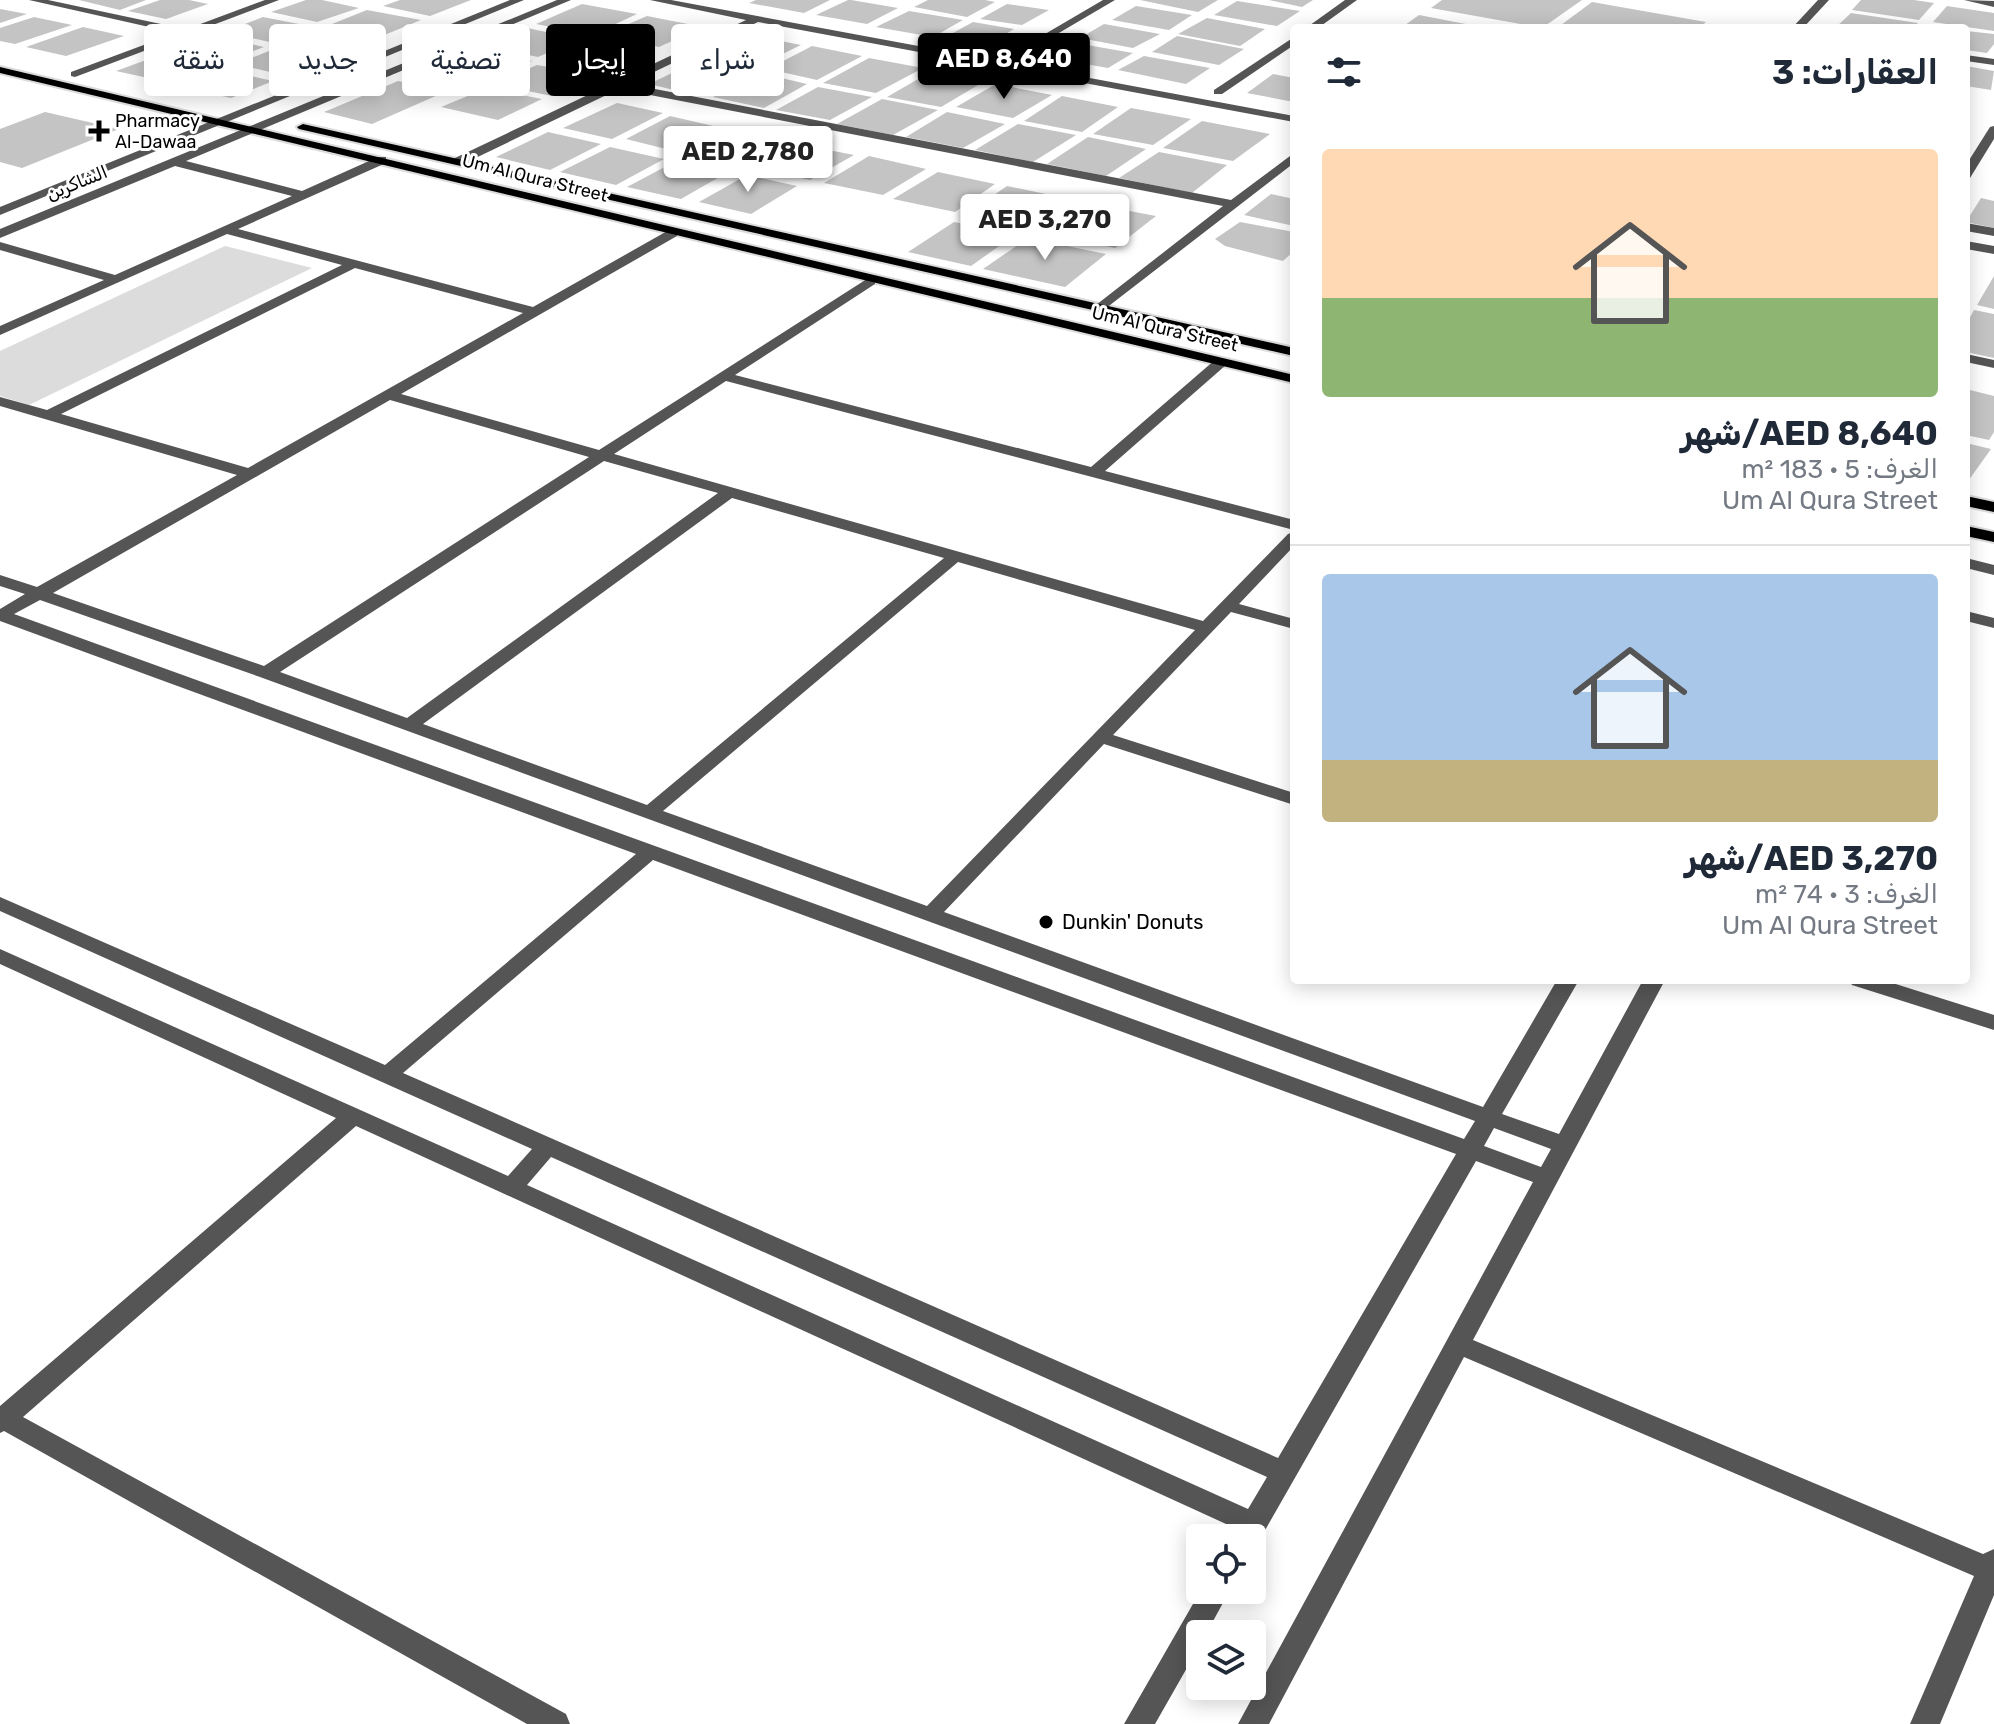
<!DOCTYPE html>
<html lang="ar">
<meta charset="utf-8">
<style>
:root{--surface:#fff;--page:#f6f6f7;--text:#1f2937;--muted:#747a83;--line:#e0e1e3;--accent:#000}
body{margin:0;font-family:Rubik,Vazirmatn,sans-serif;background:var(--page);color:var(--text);direction:rtl;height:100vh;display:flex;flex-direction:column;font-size:30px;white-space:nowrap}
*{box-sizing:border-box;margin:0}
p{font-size:26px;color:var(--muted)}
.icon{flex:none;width:44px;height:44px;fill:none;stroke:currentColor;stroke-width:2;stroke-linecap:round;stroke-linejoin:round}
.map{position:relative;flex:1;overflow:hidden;direction:ltr}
.drawer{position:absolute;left:1290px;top:24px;width:680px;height:960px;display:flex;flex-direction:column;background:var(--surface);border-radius:8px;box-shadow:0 4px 20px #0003;direction:rtl}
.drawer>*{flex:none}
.guide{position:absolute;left:24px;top:24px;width:760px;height:72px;direction:rtl;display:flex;gap:16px}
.fabs{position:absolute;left:1186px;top:1524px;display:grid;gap:16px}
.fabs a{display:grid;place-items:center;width:80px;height:80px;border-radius:8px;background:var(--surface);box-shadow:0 4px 20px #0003;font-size:40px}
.price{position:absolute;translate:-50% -68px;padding:0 18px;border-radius:8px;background:#fff;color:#222;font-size:26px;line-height:52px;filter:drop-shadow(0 2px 4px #0008)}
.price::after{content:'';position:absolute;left:50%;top:48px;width:24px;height:18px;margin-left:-12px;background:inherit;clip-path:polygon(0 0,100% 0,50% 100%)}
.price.on{background:var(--accent);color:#fff}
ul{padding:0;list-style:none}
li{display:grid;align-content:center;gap:16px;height:424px;padding:0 32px}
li+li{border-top:2px solid var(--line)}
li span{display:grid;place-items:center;height:248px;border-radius:8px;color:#555}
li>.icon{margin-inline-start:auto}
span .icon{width:144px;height:144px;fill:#fffc;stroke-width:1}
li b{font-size:34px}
h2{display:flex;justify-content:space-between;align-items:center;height:96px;padding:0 32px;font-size:34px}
.chip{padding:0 28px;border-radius:8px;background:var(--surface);box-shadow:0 4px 20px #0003;font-size:28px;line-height:72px}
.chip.on{background:var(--accent);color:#fff}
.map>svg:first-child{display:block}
.green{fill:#dcdcdc}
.building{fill:#c4c4c4}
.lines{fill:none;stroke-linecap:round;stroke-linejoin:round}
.major-casing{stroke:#dbdbdb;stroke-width:4}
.minor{fill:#555;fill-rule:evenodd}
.major{fill:#000;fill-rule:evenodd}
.poi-dot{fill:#000;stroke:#fff;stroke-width:3}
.labels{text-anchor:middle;stroke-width:6;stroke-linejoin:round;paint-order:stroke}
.far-poi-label{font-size:18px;fill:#000;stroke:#fff;text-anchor:start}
.far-street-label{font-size:18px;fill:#000;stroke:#fff}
.poi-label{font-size:20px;fill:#000;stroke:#fff;text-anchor:start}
</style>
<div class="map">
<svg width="1994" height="1724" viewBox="0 0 1994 1724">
<rect width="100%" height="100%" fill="#fff"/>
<polygon class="green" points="225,246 312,268 29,405 0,396 0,351"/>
<g class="building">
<polygon points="79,0 146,0 120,10"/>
<polygon points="160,0 189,0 208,4 166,19 128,11"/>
<polygon points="306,0 322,0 359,8 317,22 271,12"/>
<polygon points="400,0 471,0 430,16 383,6"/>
<polygon points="756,0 830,0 804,13 749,3"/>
<polygon points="848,0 851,0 898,8 867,24 816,15"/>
<polygon points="928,0 985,0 995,2 967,17 914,7"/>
<polygon points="1140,0 1218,0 1198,12"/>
<polygon points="1269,0 1313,0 1302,7"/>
<polygon points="1442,0 1582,0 1542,28 1431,8"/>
<polygon points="1861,0 1914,0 1934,3 1919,20 1852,10"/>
<polygon points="1237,1 1300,11 1277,26 1214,15"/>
<polygon points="1592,2 1706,22 1699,28 1557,28"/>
<polygon points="582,4 637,14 592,35 536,24"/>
<polygon points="1007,4 1049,10 1022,25 980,19"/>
<polygon points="1136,6 1192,15 1169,30 1112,20"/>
<polygon points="1947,6 1994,13 1994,31 1933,22"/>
<polygon points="0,9 27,14 0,23"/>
<polygon points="367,10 421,20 382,36 327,26"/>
<polygon points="909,11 963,20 933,37 876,27"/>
<polygon points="1851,13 1918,23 1914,28 1835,28"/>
<polygon points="1419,15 1476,26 1475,28 1401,28"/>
<polygon points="647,16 703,27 659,47 601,36"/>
<polygon points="34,17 72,25 15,44 0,41 0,28"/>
<polygon points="263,17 314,27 274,43 224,32"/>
<polygon points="1207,18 1265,29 1240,46 1178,34"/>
<polygon points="973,22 1014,29 984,47 942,39"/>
<polygon points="1104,24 1160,34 1133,48 1080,38"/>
<polygon points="83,27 124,36 66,56 26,47"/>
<polygon points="527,28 580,39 538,57 485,46"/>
<polygon points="324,29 379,39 342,56 283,45"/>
<polygon points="1966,31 1994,34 1994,44 1987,53 1966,50"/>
<polygon points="751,35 801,45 756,67 706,57"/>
<polygon points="217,36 264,47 224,62 201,59 211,55 198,52 206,49 190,45"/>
<polygon points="1177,36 1244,49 1219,65 1152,52"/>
<polygon points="594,40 653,51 613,70 551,59"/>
<polygon points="1070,42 1127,52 1133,53 1108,68 1046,57"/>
<polygon points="812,46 862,56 817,80 768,69"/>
<polygon points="274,49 326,60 287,76 236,64"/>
<polygon points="476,50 532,61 489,80 433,68"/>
<polygon points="157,56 211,67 171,83 116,71"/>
<polygon points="1144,56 1210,68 1186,84 1118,70"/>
<polygon points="869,58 923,68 876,93 823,83"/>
<polygon points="695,62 744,72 699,96 649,84"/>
<polygon points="537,65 599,75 552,96 493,84"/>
<polygon points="1966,66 1994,71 1991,90 1966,86"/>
<polygon points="220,69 273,81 231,98 178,86"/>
<polygon points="932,71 985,81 941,107 887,97"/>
<polygon points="760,73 807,84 764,108 713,97"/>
<polygon points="1273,74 1294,78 1294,102 1247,93"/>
<polygon points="398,81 447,91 372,124 324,112"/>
<polygon points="996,84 1052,95 1013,118 956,107"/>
<polygon points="818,87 872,97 830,120 776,110"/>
<polygon points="487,88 542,99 498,120 441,107"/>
<polygon points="1062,96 1118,107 1082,132 1024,121"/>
<polygon points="882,99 938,110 893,135 837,124"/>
<polygon points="617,103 663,113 612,139 563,128"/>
<polygon points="1131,108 1191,119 1153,145 1093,134"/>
<polygon points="45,112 119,129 22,168 0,162 0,129"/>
<polygon points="947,112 1005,124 963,148 906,137"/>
<polygon points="670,116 722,128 678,152 626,139"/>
<polygon points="1202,121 1270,134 1233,161 1163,148"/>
<polygon points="1018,124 1076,135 1033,162 975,150"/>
<polygon points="732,131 788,142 747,165 689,154"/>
<polygon points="548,132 601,144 550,170 496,157"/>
<polygon points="1088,137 1146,149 1106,176 1047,164"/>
<polygon points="798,144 854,155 810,180 756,168"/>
<polygon points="610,147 664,159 616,185 560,172"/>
<polygon points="1159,152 1227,165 1192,193 1119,178"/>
<polygon points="869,156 926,169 883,195 824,183"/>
<polygon points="676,161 728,172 681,199 627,187"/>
<polygon points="938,172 995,184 955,212 893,199"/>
<polygon points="747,175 797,186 751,214 699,202"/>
<polygon points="1007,186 1070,199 1027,228 965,215"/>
<polygon points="1271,194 1294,199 1294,226 1244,215"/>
<polygon points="1981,198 1994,201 1994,228 1966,222"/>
<polygon points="1082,202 1156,216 1115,248 1038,231"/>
<polygon points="954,222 1016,234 971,266 908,252"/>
<polygon points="1240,222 1294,232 1294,251 1283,261 1225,246 1215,239"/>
<polygon points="1028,238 1106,254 1065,287 983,269"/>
<polygon points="1994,276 1994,309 1977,305"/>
<polygon points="1974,310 1994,314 1994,358 1966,352 1966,325"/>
<polygon points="1966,389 1994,396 1994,432 1989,440 1966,435"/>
<polygon points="1966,443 1991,449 1966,484"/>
</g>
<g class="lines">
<defs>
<g id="major">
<polygon points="0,67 1294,375 1294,383 0,73"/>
<polygon points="303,124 1294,348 1294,356 299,129 297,127"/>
<polygon points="1966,496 1994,502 1994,512 1966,506"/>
<polygon points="1966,526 1994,532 1994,542 1966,536"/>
</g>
</defs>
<use href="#major" class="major-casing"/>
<g class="minor">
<polygon points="29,0 48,0 175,27 179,32 265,0 279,0 75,77 71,76 71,72 176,33"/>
<polygon points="510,0 524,0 0,215 0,207"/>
<path d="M557,0H571L186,161L302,191L378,157H386V163L238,229L533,307L669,230H677V236L401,394L599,450L870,277L875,278V284L735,375L1091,467L1216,359H1226V365L1105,471L1294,520V530L726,381L614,454L1203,621L1288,534L1294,532V546L1239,604L1294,619V629L1231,612L1113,735L1294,793V805L1104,744L944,912L1483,1107L1557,980H1579L1502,1114L1559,1134L1643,980H1665L1473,1340L1983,1554L1994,1549V1595L1940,1724H1910L1974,1576L1464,1357L1269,1724H1238L1533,1182L1476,1161L1256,1546L1252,1548V1538H1232L1237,1529L356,1126L23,1417L566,1714L570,1724H527L4,1431L0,1433V1406L336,1118L0,964V949L508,1176L532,1149L0,911V897L385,1065L636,854L0,621V609L25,594L0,586V575L37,587L237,475L0,406V397L47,410L342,265L227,234L0,335V326L104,280L0,250V242L115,275L292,196L175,166L0,238V229ZM355,268L523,313L248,468L61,414ZM390,400L589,457L264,666L53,593ZM604,461L718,493L407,718L280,672ZM732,498L944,558L647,805L423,724ZM958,562L1195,630L927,906L663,811ZM40,600L260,677L1475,1121L1464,1139L14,614ZM653,860L1456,1154L1278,1458L403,1073ZM1494,1128L1551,1149L1541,1167L1484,1146ZM551,1157L1267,1477L1248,1509L527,1185Z"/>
<polygon points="650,0 671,0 1294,116 1294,122 758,22 629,84 1231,200 1294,153 1294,163 1101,312 1096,311 1096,305 1223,206 619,89 463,164 455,164 455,158 746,20"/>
<polygon points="1103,0 1115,0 1018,57 1009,55"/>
<polygon points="1345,0 1357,0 1318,28 1306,28"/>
<polygon points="1818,0 1829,0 1803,28 1792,28"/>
<polygon points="1964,0 1994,1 1994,7"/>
<polygon points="1294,37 1294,45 1222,94 1214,94 1214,90"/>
<polygon points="1966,55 1994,59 1994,65 1966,61"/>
<polygon points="1994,126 1994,139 1970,178 1966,179 1966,165 1990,127"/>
<polygon points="1966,223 1994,228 1994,236 1966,231"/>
<polygon points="1966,241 1994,246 1994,254 1966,249"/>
<polygon points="1966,354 1994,360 1994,368 1966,362"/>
<polygon points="1966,558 1994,565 1994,575 1966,568"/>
<polygon points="1966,611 1994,618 1994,628 1966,621"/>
<polygon points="1849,980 1883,980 1994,1015 1994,1030 1852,985"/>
<polygon points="1201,1590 1230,1590 1206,1634 1200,1634 1200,1645 1155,1724 1124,1724"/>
</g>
<use href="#major" class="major"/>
</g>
<g class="poi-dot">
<path d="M95 119h8v8h8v8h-8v8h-8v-8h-8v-8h8z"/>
<circle cx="1046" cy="922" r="8"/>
</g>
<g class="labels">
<g class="far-poi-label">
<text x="115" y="127">Pharmacy<tspan x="115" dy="21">Al-Dawaa</tspan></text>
</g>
<g class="far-street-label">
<text transform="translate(535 178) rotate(14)" y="6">Um Al Qura Street</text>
<text transform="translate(77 183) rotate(-22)" y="6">الشاكرين</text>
<text transform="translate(1165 329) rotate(13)" y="6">Um Al Qura Street</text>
</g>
<g class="poi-label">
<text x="1062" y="929">Dunkin' Donuts</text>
</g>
</g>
</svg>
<div class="fabs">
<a><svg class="icon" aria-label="locate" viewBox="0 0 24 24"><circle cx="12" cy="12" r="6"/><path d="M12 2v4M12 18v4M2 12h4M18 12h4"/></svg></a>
<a><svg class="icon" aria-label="layers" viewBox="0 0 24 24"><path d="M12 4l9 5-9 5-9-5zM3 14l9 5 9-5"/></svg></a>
</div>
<b class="price on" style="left:1004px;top:101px">AED 8,640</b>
<b class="price" style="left:748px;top:194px">AED 2,780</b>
<b class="price" style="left:1045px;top:262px">AED 3,270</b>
<div class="guide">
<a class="chip">شراء</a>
<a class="chip on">إيجار</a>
<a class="chip">تصفية</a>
<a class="chip">جديد</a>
<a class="chip">شقة</a>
</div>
<section class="drawer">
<h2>العقارات: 3<svg class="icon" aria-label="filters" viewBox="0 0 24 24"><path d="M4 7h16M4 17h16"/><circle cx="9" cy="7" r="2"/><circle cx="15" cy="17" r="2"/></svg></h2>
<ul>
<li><span style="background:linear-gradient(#ffd9b3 60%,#8fb573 0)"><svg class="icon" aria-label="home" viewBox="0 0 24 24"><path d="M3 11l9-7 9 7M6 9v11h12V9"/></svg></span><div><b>AED 8,640/شهر</b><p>الغرف: 5 · 183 m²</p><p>Um Al Qura Street</p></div></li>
<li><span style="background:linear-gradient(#a9c7e8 75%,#c2b280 0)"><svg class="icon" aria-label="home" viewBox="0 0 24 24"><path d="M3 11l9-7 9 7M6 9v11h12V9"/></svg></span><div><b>AED 3,270/شهر</b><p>الغرف: 3 · 74 m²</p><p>Um Al Qura Street</p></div></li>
</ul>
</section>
</div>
